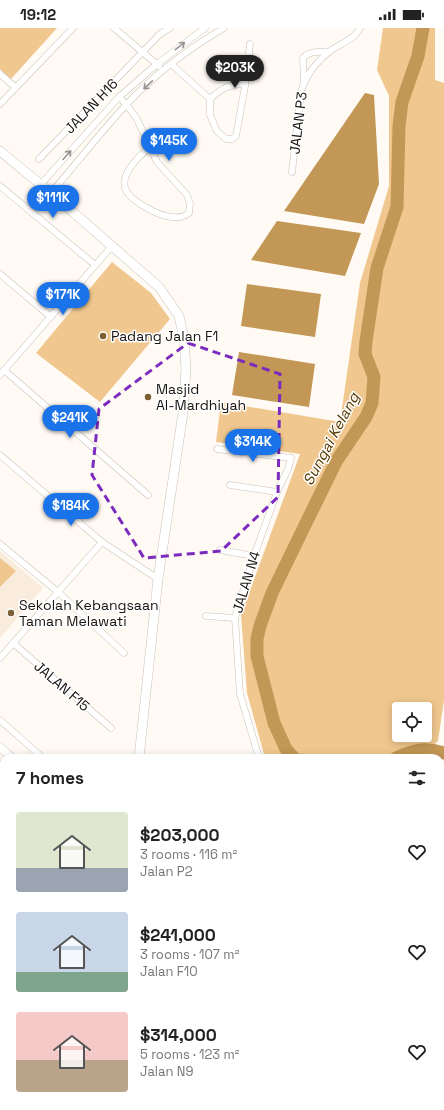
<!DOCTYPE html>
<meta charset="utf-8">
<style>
:root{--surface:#fff;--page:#f2f2f2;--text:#222;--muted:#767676;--accent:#1a73e8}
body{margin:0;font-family:"Space Grotesk",sans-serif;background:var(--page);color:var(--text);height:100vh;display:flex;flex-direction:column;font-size:15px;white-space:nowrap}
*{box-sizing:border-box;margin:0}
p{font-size:13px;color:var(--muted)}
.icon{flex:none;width:22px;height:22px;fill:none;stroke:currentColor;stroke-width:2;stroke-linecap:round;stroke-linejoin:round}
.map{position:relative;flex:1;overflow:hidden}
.drawer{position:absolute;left:0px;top:726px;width:444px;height:356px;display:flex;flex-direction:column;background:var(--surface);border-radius:12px 12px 0 0;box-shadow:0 2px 10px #0003}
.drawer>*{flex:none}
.fabs{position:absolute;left:392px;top:674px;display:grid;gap:8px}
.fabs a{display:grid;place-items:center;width:40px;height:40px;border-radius:4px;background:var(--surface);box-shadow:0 2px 10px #0003;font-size:20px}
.price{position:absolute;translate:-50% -34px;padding:0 9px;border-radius:14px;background:var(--accent);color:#fff;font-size:13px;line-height:26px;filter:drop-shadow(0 1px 2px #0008)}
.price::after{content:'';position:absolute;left:50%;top:24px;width:12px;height:9px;margin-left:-6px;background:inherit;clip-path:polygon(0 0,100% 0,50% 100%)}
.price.selected{background:#222;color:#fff}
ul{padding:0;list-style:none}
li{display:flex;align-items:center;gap:12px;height:100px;padding:0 16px}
li span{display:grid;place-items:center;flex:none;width:112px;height:80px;border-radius:4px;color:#555}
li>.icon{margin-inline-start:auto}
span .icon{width:48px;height:48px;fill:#fffc;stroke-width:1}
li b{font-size:17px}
h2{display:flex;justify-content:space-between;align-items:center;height:48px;padding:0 16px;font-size:17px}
.status{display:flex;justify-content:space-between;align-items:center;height:28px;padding:0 20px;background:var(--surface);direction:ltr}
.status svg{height:11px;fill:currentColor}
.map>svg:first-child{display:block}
.built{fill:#f9ecdc}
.green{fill:#f0c88f;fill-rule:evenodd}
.water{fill:#c39755}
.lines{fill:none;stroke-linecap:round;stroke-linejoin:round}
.river{stroke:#c39755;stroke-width:13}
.minor-casing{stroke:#c8c1b7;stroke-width:7}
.tertiary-casing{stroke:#c8c1b7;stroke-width:9}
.secondary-casing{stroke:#c8c1b7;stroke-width:10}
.minor{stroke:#fff;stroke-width:6}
.tertiary{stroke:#fff;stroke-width:8}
.secondary{stroke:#fff;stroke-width:9}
.oneway{stroke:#979594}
.marked{fill:none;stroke:#7b2cbf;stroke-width:3;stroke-dasharray:8 5;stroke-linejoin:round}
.poi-dot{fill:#7c5f33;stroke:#fff;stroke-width:1.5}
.labels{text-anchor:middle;stroke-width:3;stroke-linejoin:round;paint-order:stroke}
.street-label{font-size:14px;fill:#171411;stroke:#fff}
.poi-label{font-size:14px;fill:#171411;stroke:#fff;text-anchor:start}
.water-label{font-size:15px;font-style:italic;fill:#573901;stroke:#fff}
</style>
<div class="status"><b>19:12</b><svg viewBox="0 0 49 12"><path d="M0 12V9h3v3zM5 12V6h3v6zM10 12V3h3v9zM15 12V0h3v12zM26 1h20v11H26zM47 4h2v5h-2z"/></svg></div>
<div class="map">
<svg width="444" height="1082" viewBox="0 0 444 1082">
<rect width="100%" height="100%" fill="#fffaf4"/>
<polygon class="built" points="0,523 43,560 0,610"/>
<g class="green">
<polygon points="0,0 57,0 11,51 0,41"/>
<path d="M383,0H435V52L444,55V672L438,713L419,730H265L247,665L241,587L300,426L216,414L221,374L340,394L360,255L389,158V68L377,42ZM399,681H425V707H399Z"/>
<polygon points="112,234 151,265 170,291 100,374 36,325"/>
<polygon points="0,530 16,543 0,559"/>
<polygon points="0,996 4,1002 4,1078 53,1078 53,1082 0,1082"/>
</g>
<g class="water">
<polygon points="365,65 374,67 379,156 364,196 284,183"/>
<polygon points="277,193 361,205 345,248 251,232"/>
<polygon points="247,256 321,266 315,309 241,298"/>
<polygon points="239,324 315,336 309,379 232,367"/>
</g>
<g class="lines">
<g class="river">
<polyline points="294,730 286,721 274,695 257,628 257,611 260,598 272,565 307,493 337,432 366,389 372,375 374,349 365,326 366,313 377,240 397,179 399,98 402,74 418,28 423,0"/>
<path d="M396,730C414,722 425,719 444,725"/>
<polyline points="440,950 444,948"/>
<polyline points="289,1082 294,1078"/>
</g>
<defs>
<g id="minor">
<polyline points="114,0 159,38"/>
<polyline points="171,36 210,71"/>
<polyline points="0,46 16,60"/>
<path d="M304,53L303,30C310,22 320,24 329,24"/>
<path d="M245,55C228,58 222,59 210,71V87L217,103L226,111H232L236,108L245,58L250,16"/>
<path d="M119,69L126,76L137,91L157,134L187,167L190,176L189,185C183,190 174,190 166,188C156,186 132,173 127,164C117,149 139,127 151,119"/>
<polyline points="0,76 73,0"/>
<polyline points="39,131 160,6 170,0"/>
<path d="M292,144L301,64C306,47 316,34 330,23C340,16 355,11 360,0"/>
<polyline points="41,156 119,69 157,36 205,0"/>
<polyline points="0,158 95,237"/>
<path d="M51,165C76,136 100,105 126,77C154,47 188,21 224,0"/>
<polyline points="0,246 51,289"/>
<polyline points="4,342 148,467"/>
<polyline points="0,347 112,218"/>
<polyline points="217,421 291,430 288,441 277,464 254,528 235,590 240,666 259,730"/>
<polyline points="0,427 102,514 158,551"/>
<polyline points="230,457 277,464"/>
<polyline points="0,516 58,564 124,625"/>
<polyline points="220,522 254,528"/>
<polyline points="206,588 235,590"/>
<polyline points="13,615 111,700"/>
<polyline points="0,630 102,514"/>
<polyline points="0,692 43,730"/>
<polyline points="440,753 444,752"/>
<polyline points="440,822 444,823"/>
<polyline points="0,838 4,844"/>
<polyline points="440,887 444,888"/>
<polyline points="0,911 4,907"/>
<polyline points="440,1026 444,1039"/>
<polyline points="320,1078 322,1082"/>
<polyline points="105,1082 106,1078"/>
<polyline points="189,1082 190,1078"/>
<polyline points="338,1082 348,1078"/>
</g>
<g id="tertiary">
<polyline points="0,719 12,730"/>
<polyline points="0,737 4,741"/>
<polyline points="440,911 444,913"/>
<polyline points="440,923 444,924"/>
</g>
<g id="secondary">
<polyline points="0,123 51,165 159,259 179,288 184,311 186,341 183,385 158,551 139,730"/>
<polyline points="65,1082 66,1078"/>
<polyline points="78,1082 79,1078"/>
</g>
</defs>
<use href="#minor" class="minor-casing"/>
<use href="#tertiary" class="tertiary-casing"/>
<use href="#secondary" class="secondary-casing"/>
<use href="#minor" class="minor"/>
<use href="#tertiary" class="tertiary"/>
<use href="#secondary" class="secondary"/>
</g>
<defs><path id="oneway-shaft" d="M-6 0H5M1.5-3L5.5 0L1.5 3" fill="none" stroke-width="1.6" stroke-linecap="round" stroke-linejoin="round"/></defs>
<g class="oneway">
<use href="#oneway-shaft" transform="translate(180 18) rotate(-38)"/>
<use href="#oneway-shaft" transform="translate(148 57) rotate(137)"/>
<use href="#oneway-shaft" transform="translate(67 127) rotate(-48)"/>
</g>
<path class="marked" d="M188,315L280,346L278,469L221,523L144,530L92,447L99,381Z"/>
<g class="poi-dot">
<circle cx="103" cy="308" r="4"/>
<circle cx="148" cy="369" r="4"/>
<circle cx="11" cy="585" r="4"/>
</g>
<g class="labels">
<g class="street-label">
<text transform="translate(91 78) rotate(-46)" y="5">JALAN H16</text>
<text transform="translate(298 95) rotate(-83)" y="5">JALAN P3</text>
<text transform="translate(246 554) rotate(-73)" y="5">JALAN N4</text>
<text transform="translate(62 658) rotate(41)" y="5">JALAN F15</text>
</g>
<g class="poi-label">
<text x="111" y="313">Padang Jalan F1</text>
<text x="156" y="366">Masjid<tspan x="156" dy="16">Al-Mardhiyah</tspan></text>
<text x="19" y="582">Sekolah Kebangsaan<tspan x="19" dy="16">Taman Melawati</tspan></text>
</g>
<g class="water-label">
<text transform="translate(331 411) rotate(-62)" y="5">Sungai Kelang</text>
</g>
</g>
</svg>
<div class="fabs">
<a><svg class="icon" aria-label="locate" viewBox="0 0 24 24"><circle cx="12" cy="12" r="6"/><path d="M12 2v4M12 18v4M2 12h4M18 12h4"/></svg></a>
</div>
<b class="price selected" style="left:235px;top:61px">$203K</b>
<b class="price" style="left:169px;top:134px">$145K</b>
<b class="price" style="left:53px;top:191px">$111K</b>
<b class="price" style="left:63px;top:288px">$171K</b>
<b class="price" style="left:70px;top:411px">$241K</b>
<b class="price" style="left:253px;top:435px">$314K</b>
<b class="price" style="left:71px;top:499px">$184K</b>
<section class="drawer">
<h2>7 homes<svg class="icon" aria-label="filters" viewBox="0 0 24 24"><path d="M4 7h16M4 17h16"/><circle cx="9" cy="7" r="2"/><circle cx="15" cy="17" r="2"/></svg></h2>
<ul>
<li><span style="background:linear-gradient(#dfe7d0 70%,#9aa5b1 0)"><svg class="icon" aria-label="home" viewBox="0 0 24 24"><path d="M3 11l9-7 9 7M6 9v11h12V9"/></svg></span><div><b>$203,000</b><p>3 rooms · 116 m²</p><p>Jalan P2</p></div><svg class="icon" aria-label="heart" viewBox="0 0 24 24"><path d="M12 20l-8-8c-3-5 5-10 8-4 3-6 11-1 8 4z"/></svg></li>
<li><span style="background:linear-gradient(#c9d6e8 75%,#7fa58c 0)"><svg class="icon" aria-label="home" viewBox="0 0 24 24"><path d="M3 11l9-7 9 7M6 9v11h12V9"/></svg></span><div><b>$241,000</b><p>3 rooms · 107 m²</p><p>Jalan F10</p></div><svg class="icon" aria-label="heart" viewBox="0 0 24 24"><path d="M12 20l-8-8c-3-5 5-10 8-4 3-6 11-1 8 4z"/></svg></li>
<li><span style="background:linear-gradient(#f6c9c9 60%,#b9a48a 0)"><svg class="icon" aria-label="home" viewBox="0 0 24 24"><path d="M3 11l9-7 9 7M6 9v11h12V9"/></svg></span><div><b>$314,000</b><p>5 rooms · 123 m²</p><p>Jalan N9</p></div><svg class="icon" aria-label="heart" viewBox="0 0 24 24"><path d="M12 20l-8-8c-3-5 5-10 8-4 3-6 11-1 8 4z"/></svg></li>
</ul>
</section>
</div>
